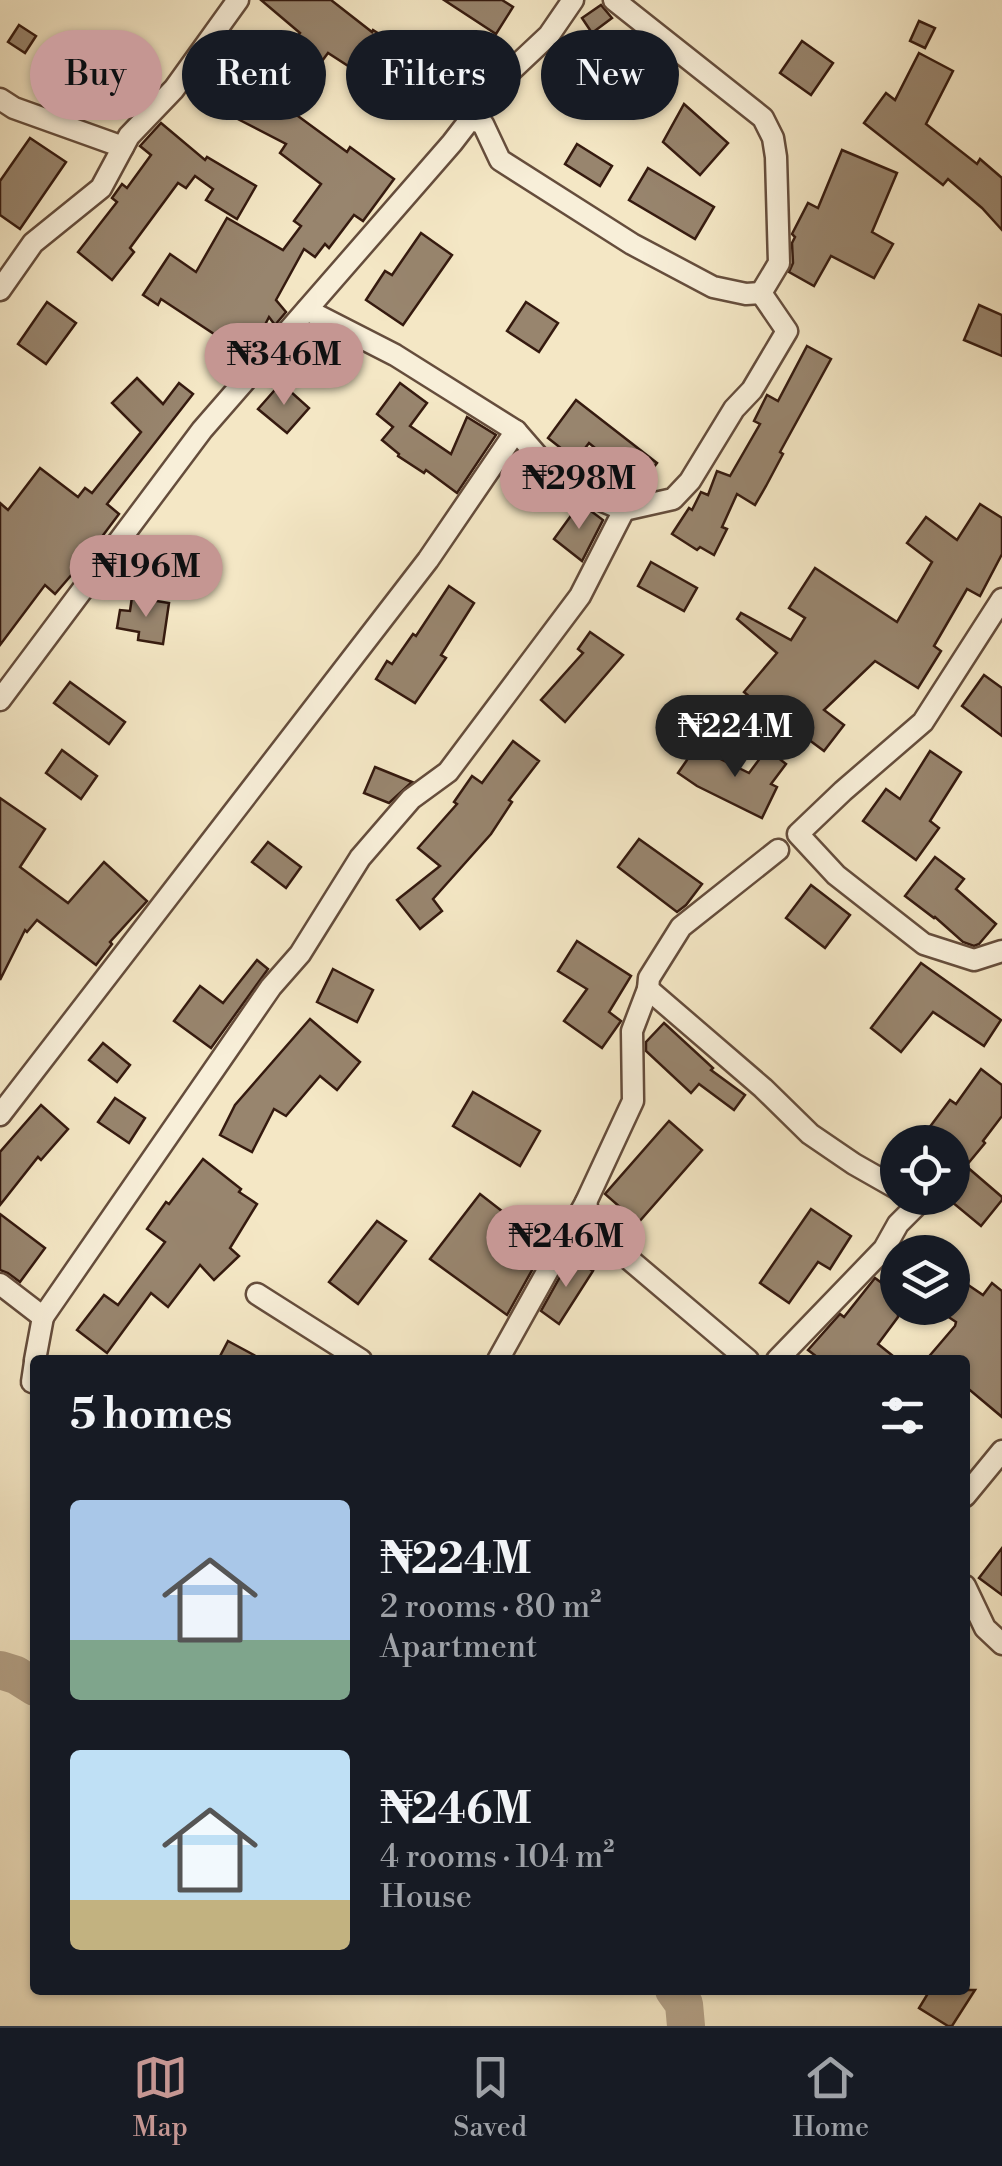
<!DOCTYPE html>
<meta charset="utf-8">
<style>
:root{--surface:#171b24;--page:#20242c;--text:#f1f3f6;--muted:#9ea1a6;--line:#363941;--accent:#c59692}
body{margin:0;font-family:"Libre Bodoni",serif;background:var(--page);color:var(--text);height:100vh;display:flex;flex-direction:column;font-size:38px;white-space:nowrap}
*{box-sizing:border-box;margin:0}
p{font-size:32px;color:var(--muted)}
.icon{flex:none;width:55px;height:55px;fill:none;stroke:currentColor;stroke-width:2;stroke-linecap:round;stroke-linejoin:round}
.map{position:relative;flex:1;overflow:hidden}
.panel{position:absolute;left:30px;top:1355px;width:940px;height:640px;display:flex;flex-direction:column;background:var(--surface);border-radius:10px;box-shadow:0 2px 8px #0004}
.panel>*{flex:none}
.top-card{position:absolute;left:30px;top:30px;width:942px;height:90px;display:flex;gap:20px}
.buttons{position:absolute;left:880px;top:1125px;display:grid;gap:20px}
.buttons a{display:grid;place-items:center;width:90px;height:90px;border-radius:50%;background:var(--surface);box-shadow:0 2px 8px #0004;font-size:50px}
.price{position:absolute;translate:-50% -85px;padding:0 22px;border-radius:35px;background:var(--accent);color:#111;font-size:32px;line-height:65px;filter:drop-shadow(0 2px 5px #0008)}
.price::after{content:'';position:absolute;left:50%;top:60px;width:30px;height:22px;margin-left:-15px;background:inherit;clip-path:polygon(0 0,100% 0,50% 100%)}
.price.selected{background:#222;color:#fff}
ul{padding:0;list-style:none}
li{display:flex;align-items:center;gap:30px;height:250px;padding:0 40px}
li span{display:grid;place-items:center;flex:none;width:280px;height:200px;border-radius:10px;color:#555}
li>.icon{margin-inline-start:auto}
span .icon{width:120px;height:120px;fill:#fffc;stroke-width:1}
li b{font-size:42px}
h2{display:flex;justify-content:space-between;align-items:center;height:120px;padding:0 40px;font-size:42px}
.pill{padding:0 35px;border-radius:45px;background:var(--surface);box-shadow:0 2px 8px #0004;font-size:35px;line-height:90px}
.pill.selected{background:var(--accent);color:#111}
.tab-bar{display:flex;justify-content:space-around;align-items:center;height:140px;border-top:2px solid var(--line);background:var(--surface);font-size:28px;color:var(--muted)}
.tab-bar a{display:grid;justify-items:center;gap:5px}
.tab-bar .selected{color:var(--accent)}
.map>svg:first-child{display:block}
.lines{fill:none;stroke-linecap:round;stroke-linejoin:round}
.river{stroke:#b3a187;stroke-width:38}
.building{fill:#98856e;stroke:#351a0f;stroke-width:2.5}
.street-casing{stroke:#654d3c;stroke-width:25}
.street{stroke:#f8efd9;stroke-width:20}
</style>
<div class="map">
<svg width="1002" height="2026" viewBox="0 0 1002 2026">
<rect width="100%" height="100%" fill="#f4e7c5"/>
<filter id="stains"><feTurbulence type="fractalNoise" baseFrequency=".002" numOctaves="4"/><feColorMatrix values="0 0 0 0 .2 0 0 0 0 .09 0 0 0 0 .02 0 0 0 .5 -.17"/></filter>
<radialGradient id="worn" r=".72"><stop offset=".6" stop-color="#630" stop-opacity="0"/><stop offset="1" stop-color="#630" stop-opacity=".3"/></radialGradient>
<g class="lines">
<g class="river">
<polyline points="0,1670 16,1675 35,1687"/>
<polyline points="674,1990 684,2004 686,2026"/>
</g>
</g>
<g class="building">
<polygon points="261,0 331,0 372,32 373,30 414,56 390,93 328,53 287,108 347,152 350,147 394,179 363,221 354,215 329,248 325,244 315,257 304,249 276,300 286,312 275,325 269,317 250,354 242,363 215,348 220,338 161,299 158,305 143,295 170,254 196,272 227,218 283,250 301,226 294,221 321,184 280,153 286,144 230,115 193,87 214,60 256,92 300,33"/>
<polygon points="444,0 502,0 513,7 496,34"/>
<polygon points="601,5 612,18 592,33 582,18"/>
<polygon points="919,21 935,28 925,48 910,41"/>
<polygon points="19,25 36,36 25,53 8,42"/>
<polygon points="802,41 833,63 811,95 780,73"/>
<polygon points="919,53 953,71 926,124 977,164 980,159 1002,178 1002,230 982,208 948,179 943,185 864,123 886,93 895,100"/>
<polygon points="684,104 728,143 700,175 663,142"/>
<polygon points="161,123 205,160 207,157 256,186 237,219 206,200 213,189 195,176 186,188 178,183 130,248 134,252 112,280 78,252 117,202 112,198 122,184 127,188 151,155 140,146"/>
<polygon points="30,138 66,162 20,229 0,215 0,181"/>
<polygon points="577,144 612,166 600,186 565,164"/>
<polygon points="842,150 897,173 872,232 893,244 874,278 831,256 814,286 789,272 793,263 792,243 795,237 792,234 808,203 818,208"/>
<polygon points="648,168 714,207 695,239 629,200"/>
<polygon points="421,233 452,255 403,325 366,300 385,271 392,275"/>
<polygon points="47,302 76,323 46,364 18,344"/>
<polygon points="526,302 558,323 539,352 507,331"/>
<polygon points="979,305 1002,315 1002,356 964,340"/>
<polygon points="807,346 831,359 780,452 783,454 766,486 755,505 737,494 722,527 727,529 714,555 700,547 697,550 672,534 689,508 692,510 701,492 708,495 717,471 730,476 760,424 754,421 767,395 778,401"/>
<polygon points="137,378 163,404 179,383 193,394 107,504 119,514 86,558 55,594 45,585 0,645 0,503 8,510 40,468 78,497 85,488 92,493 141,432 112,403"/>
<polygon points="281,383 309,408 287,433 258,409"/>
<polygon points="400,383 427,403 410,426 451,454 467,417 496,435 457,493 426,470 424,473 398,456 399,454 382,440 393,427 377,414"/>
<polygon points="576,400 657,463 640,485 589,443 576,460 548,438"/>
<polygon points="980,504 1002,518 1002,554 980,596 967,589 934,646 941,651 918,688 875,661 824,710 844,725 824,751 773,713 771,715 744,692 777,653 737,619 741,613 791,640 805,618 789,608 815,568 897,622 932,562 907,543 926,517 957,540"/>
<polygon points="578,506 591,511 603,520 582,561 554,539"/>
<polygon points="651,562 697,588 684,611 638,586"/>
<polygon points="449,586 474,603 441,655 446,658 415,703 376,679 387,661 392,664 413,634 416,636"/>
<polygon points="132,597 169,603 163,644 138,640 139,632 117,628 120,610 130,611"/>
<polygon points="590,632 623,655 565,722 541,700 583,653 578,649"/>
<polygon points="984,675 1002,688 1002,736 962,706"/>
<polygon points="70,682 125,722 109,744 54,703"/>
<polygon points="513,741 539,761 509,800 512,802 491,834 433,899 442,911 420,929 397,900 440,866 418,848 457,804 454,802 472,776 482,783"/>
<polygon points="696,747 749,773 767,749 786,764 771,784 777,787 762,818 697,786 678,773"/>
<polygon points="62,750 97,776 81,799 46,773"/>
<polygon points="930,751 961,772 930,821 939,828 916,860 863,821 886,789 900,799"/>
<polygon points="375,767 412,782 389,803 364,793"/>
<polygon points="0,798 45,829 20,867 68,903 104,862 147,901 110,942 112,944 96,965 37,920 27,932 25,930 0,980"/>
<polygon points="639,839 702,884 686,905 677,912 618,867"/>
<polygon points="268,842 301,867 286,888 252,862"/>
<polygon points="935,857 964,879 956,889 996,924 979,944 974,946 963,942 935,917 934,918 905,896"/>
<polygon points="811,885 850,915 825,948 786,918"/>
<polygon points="577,941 631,976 609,1012 621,1021 602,1048 564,1021 587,989 558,971"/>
<polygon points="257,960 268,969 211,1048 174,1021 200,986 223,1003"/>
<polygon points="921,963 1001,1020 984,1046 933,1012 901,1052 871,1028"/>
<polygon points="333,969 373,990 357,1022 317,1002"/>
<polygon points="310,1019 360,1062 337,1090 320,1076 286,1116 274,1109 252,1152 220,1135 235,1105"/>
<polygon points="664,1023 713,1068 711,1070 745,1095 734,1110 699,1084 691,1093 646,1051 646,1042"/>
<polygon points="103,1043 130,1065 117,1082 89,1060"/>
<polygon points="981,1069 1002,1085 1002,1116 983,1141 985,1143 966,1166 1002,1197 1002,1200 981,1226 952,1202 952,1142 947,1142 929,1128 950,1100 956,1104"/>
<polygon points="473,1092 540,1131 520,1166 453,1126"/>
<polygon points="115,1098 145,1118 129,1143 98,1122"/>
<polygon points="41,1105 68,1129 41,1160 38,1157 0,1205 0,1152"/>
<polygon points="669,1121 702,1150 638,1223 605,1194"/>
<polygon points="203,1159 241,1189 239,1192 257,1204 230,1248 239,1256 214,1280 200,1265 168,1307 151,1293 107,1353 77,1330 104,1295 118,1305 165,1242 147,1229 166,1202 169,1204"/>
<polygon points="480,1194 516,1222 520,1216 550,1238 507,1315 430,1259"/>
<polygon points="811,1209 851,1236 830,1269 818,1262 789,1303 760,1283"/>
<polygon points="0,1214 45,1248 20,1282 8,1273 0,1270"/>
<polygon points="377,1221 406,1241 358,1304 329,1282"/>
<polygon points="571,1257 593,1271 559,1324 541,1311"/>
<polygon points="952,1274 983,1295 992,1283 1002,1291 1002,1417 965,1386 965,1360 926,1360 955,1326 956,1322 935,1308 952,1308"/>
<polygon points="875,1278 898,1295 898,1317 878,1344 898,1360 821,1360 808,1350 840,1314 844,1317"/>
<polygon points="228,1341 263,1360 218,1360"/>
<polygon points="1002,1548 1002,1595 979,1578"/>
<polygon points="930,1990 975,1990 952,2026 948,2026 919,2008"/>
</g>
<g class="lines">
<defs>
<g id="street">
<polyline points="0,99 14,108 123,147"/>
<polyline points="471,119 483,124 500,160 632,244 713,287 746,294 761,293"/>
<polyline points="0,290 33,243 101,188 129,136 174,89 238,0"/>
<polyline points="307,310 395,355 516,431 562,484 624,510 673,499 690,481 734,409 752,390 787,331 761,293 779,263 776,157 773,138 763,118 614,0"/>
<polyline points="1002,599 923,722 843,791 798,834 836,875 924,944 974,960 1002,951"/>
<polyline points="0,700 202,430 452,143 499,82 549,35 573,0"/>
<polyline points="648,989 763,1088 810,1134 854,1164 898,1189"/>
<polyline points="0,1115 428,560 516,431"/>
<polyline points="586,1202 633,1101 632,1031 648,989 649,978 681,927 778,850"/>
<polyline points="0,1284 43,1317 271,987 300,954 360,858 411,799 448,772 580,596 624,510"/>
<polyline points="257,1294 361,1360"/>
<polyline points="35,1360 43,1317"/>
<polyline points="498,1360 586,1202 591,1227 748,1360"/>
<polyline points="777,1360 884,1249 898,1224 918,1204 912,1198"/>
<polyline points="35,1362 32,1382 35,1383"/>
<polyline points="965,1496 1002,1451"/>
<polyline points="965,1586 985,1628 1002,1644"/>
</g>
</defs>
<use href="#street" class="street-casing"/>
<use href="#street" class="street"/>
</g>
<rect width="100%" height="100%" filter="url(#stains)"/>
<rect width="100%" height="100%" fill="url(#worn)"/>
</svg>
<div class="buttons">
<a><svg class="icon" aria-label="locate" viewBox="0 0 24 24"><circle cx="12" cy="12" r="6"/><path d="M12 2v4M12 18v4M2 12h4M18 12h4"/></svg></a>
<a><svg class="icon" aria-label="layers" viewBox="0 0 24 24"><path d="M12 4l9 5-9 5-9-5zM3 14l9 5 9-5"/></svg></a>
</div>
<b class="price" style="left:284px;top:408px">₦346M</b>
<b class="price" style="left:579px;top:532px">₦298M</b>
<b class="price" style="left:146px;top:620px">₦196M</b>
<b class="price selected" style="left:735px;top:780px">₦224M</b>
<b class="price" style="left:566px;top:1290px">₦246M</b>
<div class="top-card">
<a class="pill selected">Buy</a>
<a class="pill">Rent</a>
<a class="pill">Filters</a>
<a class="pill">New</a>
</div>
<section class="panel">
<h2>5 homes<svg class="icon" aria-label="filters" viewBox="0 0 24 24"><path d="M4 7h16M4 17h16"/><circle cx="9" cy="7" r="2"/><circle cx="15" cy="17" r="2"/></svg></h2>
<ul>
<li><span style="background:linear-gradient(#a9c7e8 70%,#7fa58c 0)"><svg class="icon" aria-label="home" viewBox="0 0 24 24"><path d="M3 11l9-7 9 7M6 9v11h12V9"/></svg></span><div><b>₦224M</b><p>2 rooms · 80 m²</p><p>Apartment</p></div></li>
<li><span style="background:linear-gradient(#bfe0f5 75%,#c2b280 0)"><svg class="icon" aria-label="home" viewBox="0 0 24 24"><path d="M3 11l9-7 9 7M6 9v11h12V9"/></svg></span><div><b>₦246M</b><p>4 rooms · 104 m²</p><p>House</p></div></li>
</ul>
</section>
</div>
<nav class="tab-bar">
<a class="selected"><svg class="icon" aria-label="map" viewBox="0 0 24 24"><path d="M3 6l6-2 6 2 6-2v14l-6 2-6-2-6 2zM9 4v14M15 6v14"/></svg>Map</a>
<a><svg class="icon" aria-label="saved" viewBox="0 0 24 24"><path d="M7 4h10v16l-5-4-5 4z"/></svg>Saved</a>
<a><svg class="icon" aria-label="home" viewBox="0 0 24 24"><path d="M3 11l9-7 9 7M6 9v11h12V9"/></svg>Home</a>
</nav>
